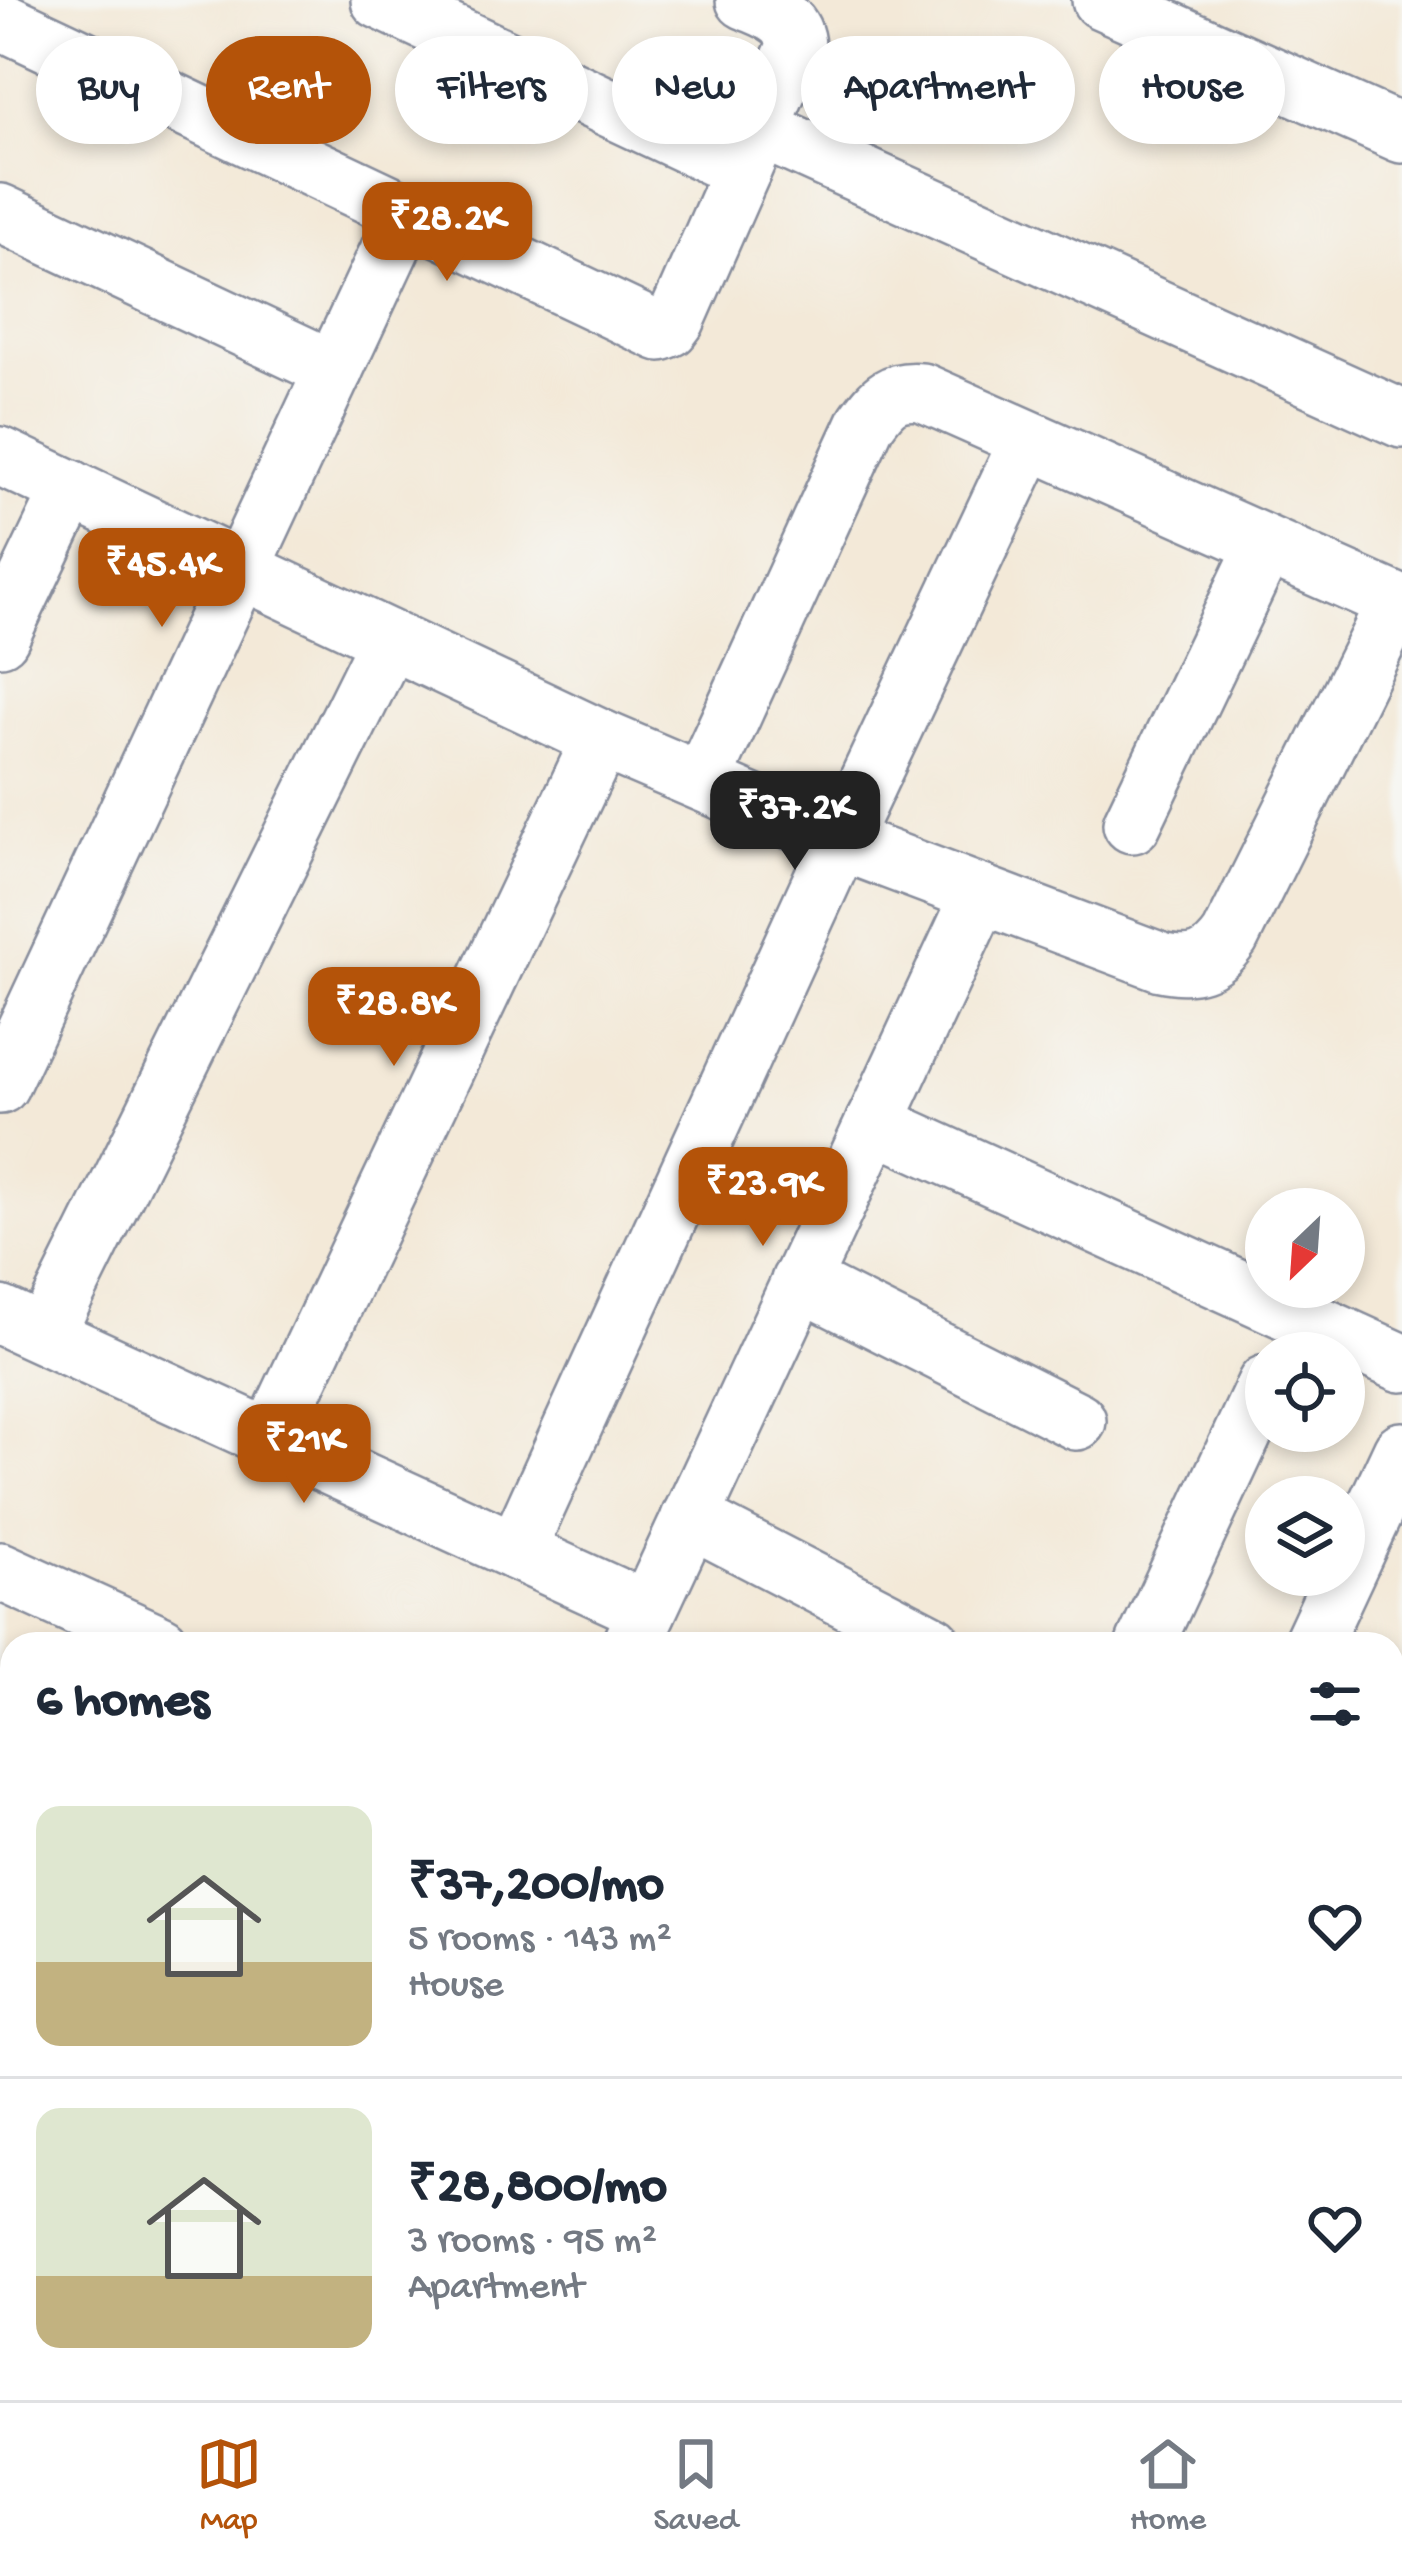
<!DOCTYPE html>
<meta charset="utf-8">
<style>
:root{--surface:#fff;--page:#f2f2f3;--text:#1f2937;--muted:#747a83;--line:#e0e1e3;--accent:#b45309}
body{margin:0;font-family:"Gochi Hand",sans-serif;background:var(--page);color:var(--text);height:100vh;display:flex;flex-direction:column;font-size:45px;white-space:nowrap}
*{box-sizing:border-box;margin:0}
p{font-size:39px;color:var(--muted)}
.icon{flex:none;width:66px;height:66px;fill:none;stroke:currentColor;stroke-width:2;stroke-linecap:round;stroke-linejoin:round}
.map{position:relative;flex:1;overflow:hidden}
.side{position:absolute;left:0px;top:1632px;width:1404px;height:768px;display:flex;flex-direction:column;background:var(--surface);border-radius:36px 36px 0 0;box-shadow:0 6px 18px #0003}
.side>*{flex:none}
.banner{position:absolute;left:36px;top:36px;width:1332px;height:108px;display:flex;gap:24px}
.needle{width:78px;rotate:205deg}
.tools{position:absolute;left:1245px;top:1188px;display:grid;gap:24px}
.tools a{display:grid;place-items:center;width:120px;height:120px;border-radius:50%;background:var(--surface);box-shadow:0 6px 18px #0003;font-size:60px}
.price{position:absolute;translate:-50% -102px;padding:0 27px;border-radius:24px;background:var(--accent);color:#fff;font-size:39px;line-height:78px;filter:drop-shadow(0 3px 6px #0008)}
.price::after{content:'';position:absolute;left:50%;top:72px;width:36px;height:27px;margin-left:-18px;background:inherit;clip-path:polygon(0 0,100% 0,50% 100%)}
.price.selected{background:#222;color:#fff}
ul{padding:0;list-style:none}
li{display:flex;align-items:center;gap:36px;height:300px;padding:0 36px}
li+li{border-top:3px solid var(--line)}
li span{display:grid;place-items:center;flex:none;width:336px;height:240px;border-radius:24px;color:#555}
li>.icon{margin-inline-start:auto}
span .icon{width:144px;height:144px;fill:#fffc;stroke-width:1}
li b{font-size:51px}
h2{display:flex;justify-content:space-between;align-items:center;height:144px;padding:0 36px;font-size:51px}
.pill{padding:0 42px;border-radius:54px;background:var(--surface);box-shadow:0 6px 18px #0003;font-size:42px;line-height:108px}
.pill.selected{background:var(--accent);color:#fff}
.tab-bar{display:flex;justify-content:space-around;align-items:center;height:168px;border-top:3px solid var(--line);background:var(--surface);font-size:33px;color:var(--muted)}
.tab-bar a{display:grid;justify-items:center;gap:6px}
.tab-bar .selected{color:var(--accent)}
.map>svg:first-child{display:block}
.lines{fill:none;stroke-linecap:round;stroke-linejoin:round}
.minor-casing{stroke:#878c9b;stroke-width:62}
.minor{stroke:#fff;stroke-width:57}
</style>
<div class="map">
<svg width="1402" height="2400" viewBox="0 0 1402 2400">
<rect width="100%" height="100%" fill="#f6f6f2"/>
<filter id="ink" filterUnits="userSpaceOnUse"><feTurbulence type="fractalNoise" baseFrequency=".00833" numOctaves="2"/><feDisplacementMap in="SourceGraphic" scale="24" xChannelSelector="R" yChannelSelector="G"/><feConvolveMatrix kernelMatrix="1 2 1 2 8 2 1 2 1" color-interpolation-filters="sRGB"/></filter>
<filter id="wash" filterUnits="userSpaceOnUse"><feTurbulence type="fractalNoise" baseFrequency=".004" numOctaves="4" result="noise"/><feDisplacementMap in="SourceGraphic" scale="48" xChannelSelector="R" yChannelSelector="G"/><feGaussianBlur stdDeviation="2.7" result="paint"/><feColorMatrix in="noise" values="0 0 0 0 0 0 0 0 0 0 0 0 0 0 0 0 0 1.4 0 .05"/><feComposite in="paint" operator="in"/></filter>
<g filter="url(#wash)">
<rect width="100%" height="100%" fill="#f3e9d8"/>
</g>
<g filter="url(#ink)">
<g class="lines">
<defs>
<g id="minor">
<polyline points="380,0 742,170"/>
<path d="M745,0C769,11 795,17 796,47L760,129L1402,419"/>
<polyline points="1101,0 1402,134"/>
<polyline points="0,20 660,332 670,328 676,320 760,129"/>
<polyline points="0,213 334,370"/>
<path d="M0,456L601,739L840,841L1161,962C1193,969 1211,964 1230,937L1396,603"/>
<polyline points="0,637 71,489"/>
<path d="M702,781L866,423C883,399 892,389 922,392L1402,605"/>
<polyline points="1132,824 1265,546"/>
<polyline points="0,1085 407,213"/>
<polyline points="874,1123 1402,1363"/>
<polyline points="800,1281 1077,1421"/>
<polyline points="0,1315 647,1611"/>
<polyline points="45,1335 389,640"/>
<polyline points="270,1439 601,739"/>
<polyline points="690,1518 933,1644"/>
<polyline points="516,1551 840,841 1029,440"/>
<polyline points="0,1571 160,1644"/>
<polyline points="632,1644 981,894"/>
<polyline points="1145,1644 1266,1384"/>
<polyline points="1312,1644 1402,1451"/>
<polyline points="0,1853 12,1858"/>
<polyline points="0,2013 12,2018"/>
<polyline points="1392,2067 1402,2046"/>
<polyline points="1392,2133 1402,2138"/>
<polyline points="0,2316 12,2322"/>
<polyline points="156,2388 182,2400"/>
<polyline points="313,2400 318,2388"/>
<polyline points="532,2400 538,2388"/>
<polyline points="781,2400 787,2388"/>
<polyline points="1006,2400 1012,2388"/>
<polyline points="1232,2400 1238,2388"/>
</g>
</defs>
<use href="#minor" class="minor-casing"/>
<use href="#minor" class="minor"/>
</g>
</g>
</svg>
<div class="tools">
<a><svg class="needle" viewBox="-14 -14 28 28"><path d="M0-13l5 13h-10z" fill="#e53935"/><path d="M0 13l5-13h-10z" fill="#747a83"/></svg></a>
<a><svg class="icon" aria-label="locate" viewBox="0 0 24 24"><circle cx="12" cy="12" r="6"/><path d="M12 2v4M12 18v4M2 12h4M18 12h4"/></svg></a>
<a><svg class="icon" aria-label="layers" viewBox="0 0 24 24"><path d="M12 4l9 5-9 5-9-5zM3 14l9 5 9-5"/></svg></a>
</div>
<b class="price" style="left:447px;top:284px">₹28.2K</b>
<b class="price" style="left:162px;top:630px">₹45.4K</b>
<b class="price selected" style="left:795px;top:873px">₹37.2K</b>
<b class="price" style="left:394px;top:1069px">₹28.8K</b>
<b class="price" style="left:763px;top:1249px">₹23.9K</b>
<b class="price" style="left:304px;top:1506px">₹21K</b>
<div class="banner">
<a class="pill">Buy</a>
<a class="pill selected">Rent</a>
<a class="pill">Filters</a>
<a class="pill">New</a>
<a class="pill">Apartment</a>
<a class="pill">House</a>
</div>
<section class="side">
<h2>6 homes<svg class="icon" aria-label="filters" viewBox="0 0 24 24"><path d="M4 7h16M4 17h16"/><circle cx="9" cy="7" r="2"/><circle cx="15" cy="17" r="2"/></svg></h2>
<ul>
<li><span style="background:linear-gradient(#dfe7d0 65%,#c2b280 0)"><svg class="icon" aria-label="home" viewBox="0 0 24 24"><path d="M3 11l9-7 9 7M6 9v11h12V9"/></svg></span><div><b>₹37,200/mo</b><p>5 rooms · 143 m²</p><p>House</p></div><svg class="icon" aria-label="heart" viewBox="0 0 24 24"><path d="M12 20l-8-8c-3-5 5-10 8-4 3-6 11-1 8 4z"/></svg></li>
<li><span style="background:linear-gradient(#dfe7d0 70%,#c2b280 0)"><svg class="icon" aria-label="home" viewBox="0 0 24 24"><path d="M3 11l9-7 9 7M6 9v11h12V9"/></svg></span><div><b>₹28,800/mo</b><p>3 rooms · 95 m²</p><p>Apartment</p></div><svg class="icon" aria-label="heart" viewBox="0 0 24 24"><path d="M12 20l-8-8c-3-5 5-10 8-4 3-6 11-1 8 4z"/></svg></li>
</ul>
</section>
</div>
<nav class="tab-bar">
<a class="selected"><svg class="icon" aria-label="map" viewBox="0 0 24 24"><path d="M3 6l6-2 6 2 6-2v14l-6 2-6-2-6 2zM9 4v14M15 6v14"/></svg>Map</a>
<a><svg class="icon" aria-label="saved" viewBox="0 0 24 24"><path d="M7 4h10v16l-5-4-5 4z"/></svg>Saved</a>
<a><svg class="icon" aria-label="home" viewBox="0 0 24 24"><path d="M3 11l9-7 9 7M6 9v11h12V9"/></svg>Home</a>
</nav>
